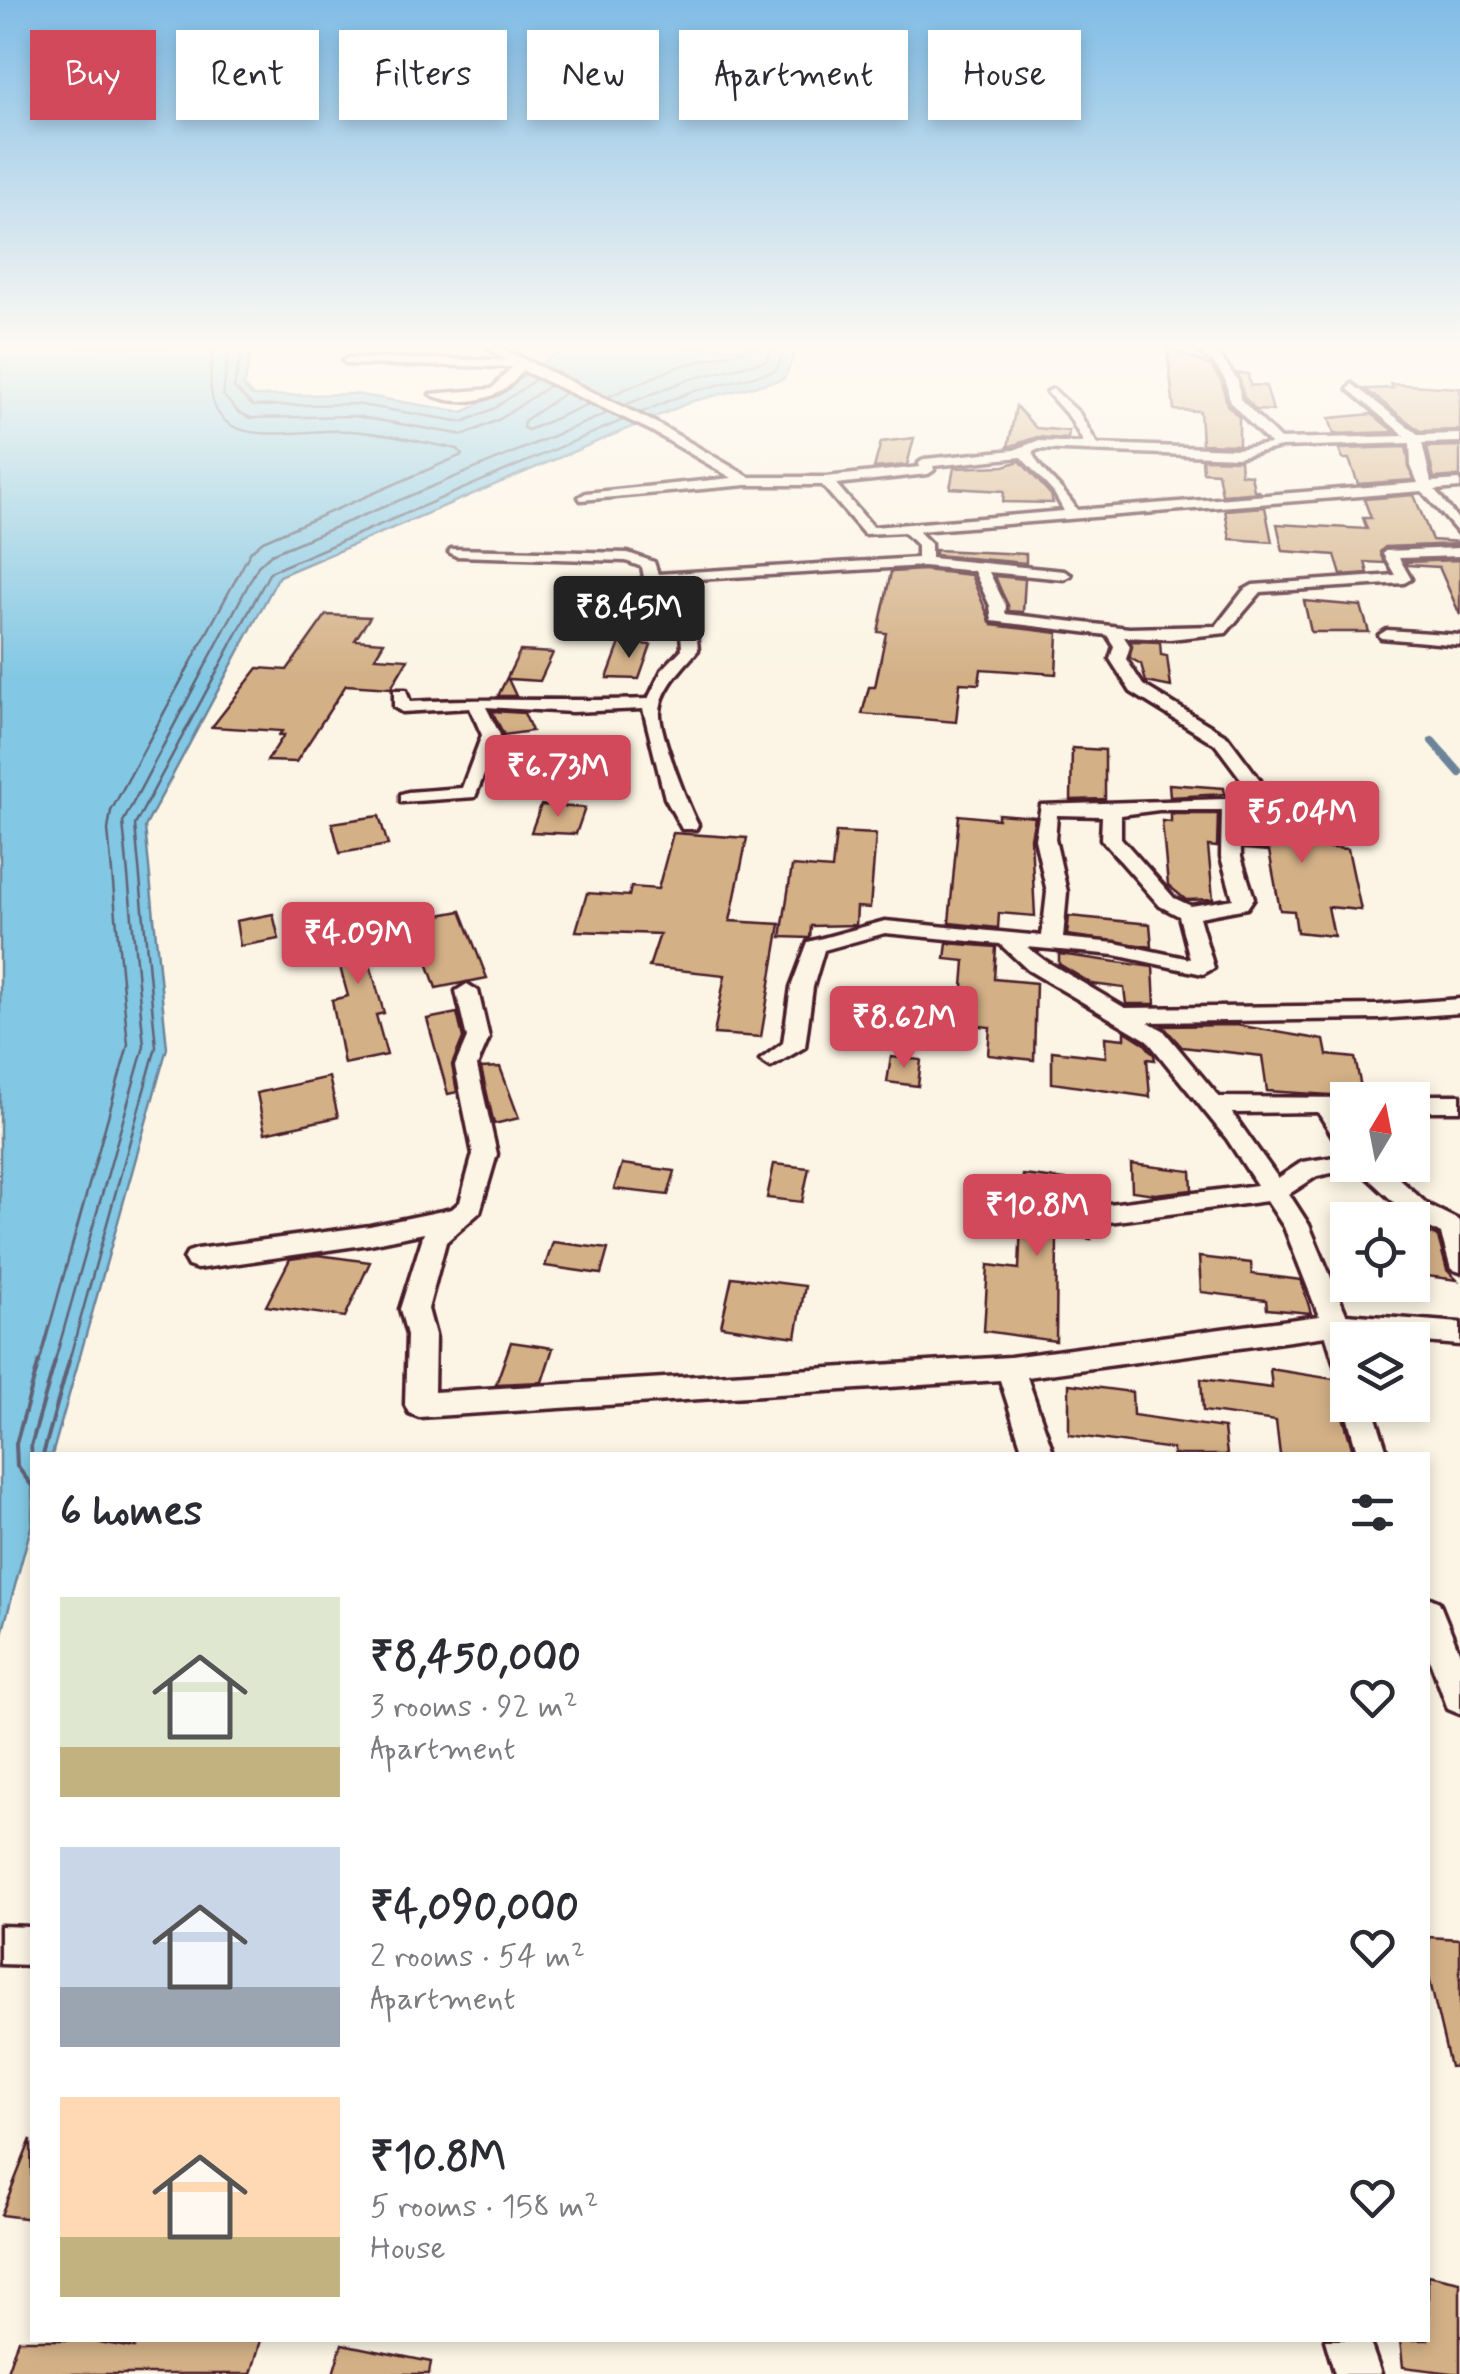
<!DOCTYPE html>
<meta charset="utf-8">
<style>
:root{--surface:#fff;--page:#f2f2f3;--text:#2b2b33;--muted:#7c7c81;--accent:#d1495b}
body{margin:0;font-family:Mynerve,sans-serif;background:var(--page);color:var(--text);height:100vh;display:flex;flex-direction:column;font-size:38px;white-space:nowrap}
*{box-sizing:border-box;margin:0}
p{font-size:32px;color:var(--muted)}
.icon{flex:none;width:55px;height:55px;fill:none;stroke:currentColor;stroke-width:2;stroke-linecap:round;stroke-linejoin:round}
.map{position:relative;flex:1;overflow:hidden}
.details{position:absolute;left:30px;top:1452px;width:1400px;height:890px;display:flex;flex-direction:column;background:var(--surface);border-radius:0px;box-shadow:0 5px 15px #0003}
.details>*{flex:none}
.guide{position:absolute;left:30px;top:30px;width:1400px;height:90px;display:flex;gap:20px}
.needle{width:65px;rotate:10deg}
.tools{position:absolute;left:1330px;top:1082px;display:grid;gap:20px}
.tools a{display:grid;place-items:center;width:100px;height:100px;border-radius:0px;background:var(--surface);box-shadow:0 5px 15px #0003;font-size:50px}
.price{position:absolute;translate:-50% -85px;padding:0 22px;border-radius:10px;background:var(--accent);color:#fff;font-size:32px;line-height:65px;filter:drop-shadow(0 2px 5px #0008)}
.price::after{content:'';position:absolute;left:50%;top:60px;width:30px;height:22px;margin-left:-15px;background:inherit;clip-path:polygon(0 0,100% 0,50% 100%)}
.price.on{background:#222;color:#fff}
ul{padding:0;list-style:none}
li{display:flex;align-items:center;gap:30px;height:250px;padding:0 30px}
li span{display:grid;place-items:center;flex:none;width:280px;height:200px;border-radius:0px;color:#555}
li>.icon{margin-inline-start:auto}
span .icon{width:120px;height:120px;fill:#fffc;stroke-width:1}
li b{font-size:42px}
h2{display:flex;justify-content:space-between;align-items:center;height:120px;padding:0 30px;font-size:42px}
.pill{padding:0 35px;border-radius:0px;background:var(--surface);box-shadow:0 5px 15px #0003;font-size:35px;line-height:90px}
.pill.on{background:var(--accent);color:#fff}
.map>svg:first-child{display:block}
.water{fill:#82c7e3;stroke:#6c8499;stroke-width:2.5}
.lines{fill:none;stroke-linecap:round;stroke-linejoin:round}
.shore-far1{stroke:#606275;stroke-width:2.5}
.shore{stroke:#606275;stroke-width:4}
.stream{stroke:#6c8499;stroke-width:8}
.building{fill:#d3b086;stroke:#4a1f2b;stroke-width:2.5}
.street-casing{stroke:#4a1f2b;stroke-width:7}
.street{fill:#fcf5e5;fill-rule:evenodd}
</style>
<div class="map">
<svg width="1460" height="2374" viewBox="0 0 1460 2374">
<rect width="100%" height="100%" fill="#fcf5e5"/>
<filter id="ink" filterUnits="userSpaceOnUse"><feTurbulence type="fractalNoise" baseFrequency=".01" numOctaves="2"/><feDisplacementMap in="SourceGraphic" scale="20" xChannelSelector="R" yChannelSelector="G"/><feConvolveMatrix kernelMatrix="1 2 1 2 8 2 1 2 1" color-interpolation-filters="sRGB"/></filter>
<g filter="url(#ink)">
<polygon class="water" points="0,347 252,347 244,387 253,396 355,394 463,412 489,399 566,347 812,347 796,350 784,379 693,401 279,576 145,827 167,1048 52,1455 32,1455 32,1523 0,1641"/>
<g class="lines">
<g class="shore-far1">
<polyline points="229,347 223,395 238,412 251,418 354,416 464,435 500,419 549,386"/>
<polyline points="242,347 234,388 253,406 355,404 463,422 495,408 536,379"/>
<polyline points="565,393 524,421 523,428 528,430 589,404"/>
<polyline points="607,397 680,366 757,347"/>
<polyline points="625,405 687,380 766,361 773,347"/>
<polyline points="640,413 690,392 775,371 787,347"/>
<path d="M39,1364L128,1045L108,830L111,811L251,551L263,541L462,455L458,449C423,443 386,433 351,431C276,428 192,462 214,347"/>
<polyline points="54,1364 144,1046 123,822 258,566 271,554 608,413"/>
<polyline points="68,1364 156,1047 135,825 270,572 623,420"/>
</g>
<g class="shore">
<polyline points="43,1455 69,1361"/>
<polyline points="32,1464 31,1446 55,1361"/>
<polyline points="32,1486 17,1466 16,1444 39,1361"/>
</g>
<polyline class="stream" points="1432,741 1460,773"/>
</g>
<g class="building">
<polygon points="1167,347 1211,366 1222,382 1227,405 1239,417 1239,445 1202,444 1200,411 1174,410"/>
<polygon points="1237,373 1248,374 1250,385 1266,386 1273,411 1256,410 1244,397"/>
<polygon points="1391,384 1460,388 1460,430 1420,431 1365,389 1393,388"/>
<polygon points="1016,406 1036,428 1069,431 1068,439 1037,437 1008,447"/>
<polygon points="1372,414 1395,432 1334,434 1329,418"/>
<polygon points="914,438 907,465 874,468 881,442"/>
<polygon points="1460,446 1460,476 1434,478 1427,447"/>
<polygon points="1406,447 1413,480 1358,484 1349,459 1343,459 1339,449"/>
<polygon points="1202,459 1240,460 1241,474 1251,475 1254,490 1261,492 1222,495 1218,473 1203,472"/>
<polygon points="1020,461 1051,495 1053,503 1003,502 1004,491 950,488 954,468 1004,466"/>
<polygon points="1414,495 1432,540 1460,542 1460,544 1385,547 1380,552 1384,563 1365,562 1368,573 1341,575 1335,555 1283,551 1277,524 1367,529 1363,518 1371,518 1364,499"/>
<polygon points="1265,507 1272,542 1230,539 1225,510"/>
<polygon points="935,550 1026,554 1026,563 935,555"/>
<polygon points="1460,560 1460,615 1439,567 1407,565 1405,562"/>
<polygon points="924,570 971,575 992,625 1058,633 1056,674 981,669 979,684 960,683 956,722 862,714 869,687 875,687 886,633 878,632 891,572"/>
<polygon points="995,576 1025,579 1023,612 1009,611"/>
<polygon points="1304,601 1361,606 1369,632 1311,632"/>
<polygon points="326,615 370,617 355,640 384,642 375,657 408,659 391,688 346,685 296,762 267,761 284,735 279,735 282,731 212,727 258,668 287,670"/>
<polygon points="1131,641 1160,642 1161,655 1167,656 1171,687 1146,682 1141,664 1130,658"/>
<polygon points="620,643 651,645 639,679 607,678"/>
<polygon points="520,651 553,653 540,681 508,679 516,696 498,696"/>
<polygon points="492,711 524,713 532,731 504,735"/>
<polygon points="1072,748 1105,750 1105,799 1071,800"/>
<polygon points="1169,784 1224,788 1225,794 1170,797"/>
<polygon points="1246,803 1310,809 1319,847 1348,849 1361,910 1328,907 1334,936 1297,932 1294,911 1280,910 1269,851 1245,849"/>
<polygon points="541,805 585,808 576,834 531,832"/>
<polygon points="998,814 1035,817 1031,838 1035,916 999,913 998,928 949,923 959,815 998,819"/>
<polygon points="1171,814 1218,814 1217,847 1208,846 1213,899 1186,900 1168,885 1162,821 1171,822"/>
<polygon points="379,816 388,845 340,853 332,823"/>
<polygon points="836,832 876,834 870,908 857,907 856,925 811,926 810,938 781,937 792,866 832,869"/>
<polygon points="673,833 747,838 730,921 780,924 761,1037 714,1034 725,975 649,967 660,934 576,931 587,893 629,896 631,887 658,889"/>
<polygon points="376,911 386,943 365,947 384,1013 376,1015 387,1055 344,1064 332,1000 348,996 327,920"/>
<polygon points="461,911 487,978 436,988 412,920"/>
<polygon points="273,914 279,939 240,946 236,921"/>
<polygon points="1069,916 1150,924 1152,947 1067,935"/>
<polygon points="947,943 996,947 994,979 1036,983 1034,1060 988,1055 990,1027 960,1024 965,961 945,959"/>
<polygon points="1059,954 1153,967 1155,1004 1126,1004 1124,988 1092,984 1059,964"/>
<polygon points="457,1013 463,1038 452,1065 457,1092 448,1094 427,1019"/>
<polygon points="1236,1025 1324,1040 1327,1055 1355,1058 1363,1097 1267,1091 1262,1056 1182,1047 1163,1026"/>
<polygon points="1125,1031 1144,1043 1154,1055 1155,1060 1147,1059 1150,1097 1052,1083 1052,1051 1106,1057 1105,1037 1125,1039"/>
<polygon points="891,1057 921,1060 918,1086 887,1082"/>
<polygon points="500,1067 519,1118 494,1124 481,1068"/>
<polygon points="329,1077 338,1117 265,1133 257,1093"/>
<polygon points="622,1164 675,1171 668,1195 614,1189"/>
<polygon points="774,1164 809,1168 802,1202 767,1198"/>
<polygon points="1131,1164 1191,1171 1192,1190 1155,1194 1132,1191"/>
<polygon points="1023,1175 1091,1183 1091,1239 1057,1234 1056,1341 984,1331 988,1265 1019,1269"/>
<polygon points="1412,1225 1438,1237 1447,1270 1457,1280 1412,1274"/>
<polygon points="553,1242 608,1249 601,1274 545,1266"/>
<polygon points="318,1255 370,1262 345,1317 266,1306 290,1259"/>
<polygon points="1199,1257 1251,1263 1252,1274 1301,1280 1311,1313 1267,1309 1266,1300 1201,1292"/>
<polygon points="732,1277 805,1286 796,1337 721,1326"/>
<polygon points="511,1342 553,1348 542,1382 496,1384"/>
<polygon points="1270,1369 1346,1381 1348,1393 1340,1406 1354,1455 1280,1455 1276,1421 1203,1411 1201,1379 1272,1388"/>
<polygon points="1069,1384 1132,1392 1133,1415 1224,1428 1227,1455 1173,1455 1173,1449 1069,1435"/>
<polygon points="1428,1937 1460,1939 1460,2066 1450,2067 1428,1973"/>
<polygon points="31,2139 32,2219 1,2215"/>
<polygon points="1428,2275 1460,2282 1460,2374 1403,2367 1400,2340 1428,2340"/>
<polygon points="18,2340 87,2340 134,2348 136,2340 261,2340 251,2374 6,2374"/>
<polygon points="342,2344 431,2362 429,2374 333,2374"/>
</g>
<g class="lines">
<defs>
<g id="street">
<path d="M487,347H499L658,424L749,477H826L920,467L919,463L925,459L1014,450L1037,441L1084,443L1070,418L1047,392L1053,389L1079,413L1097,444L1237,449L1270,444L1230,402L1226,381L1214,363L1192,347H1204L1222,359L1238,381L1240,399L1280,439L1405,436L1348,389L1352,384L1419,435L1460,434V442L1422,443L1431,482L1460,480V488L1435,490L1460,522V535L1422,491L918,531L931,544V558L1064,571L1071,575L1064,579L989,572L1006,606L1005,614L1129,628L1216,626L1244,590L1253,585L1395,575L1383,554L1385,551L1460,548V556L1399,558L1411,579L1404,583L1261,592L1226,633L1170,639L1124,637L1130,646L1126,659L1143,685L1227,736L1260,780L1240,805L1241,857L1254,898L1247,908L1199,917L1214,968L1203,974L1115,955L1027,947L1044,960L1125,1008L1379,1005L1460,999V1013L1379,1019L1148,1022L1163,1030L1219,1097L1356,1098L1348,1100V1112H1342L1348,1120V1148L1339,1146L1318,1112L1232,1113L1278,1178L1302,1162L1348,1155V1165H1384L1428,1205L1460,1221V1272L1451,1269L1441,1234L1410,1217L1357,1168L1317,1176L1289,1194L1309,1225L1346,1314L1460,1323V1345L1353,1336L1354,1340H1348V1378L1338,1375L1326,1336L1027,1377L1054,1455H1024L1000,1380L419,1417L409,1413L405,1405L407,1335L400,1309L424,1233L370,1244L197,1269L188,1266L184,1259L188,1252L197,1249L370,1226L452,1209L460,1202L473,1154L455,1066L467,1038L456,991L467,984L478,991L489,1038L477,1066L497,1154L480,1212L446,1242L428,1309L435,1335L434,1392L1010,1357L1319,1316L1284,1227L1267,1201L1109,1222L1100,1219L1096,1213L1100,1207L1109,1204L1257,1185L1227,1139L1147,1040L1028,970L1000,944L885,933L824,950L813,987L805,1047L771,1067L760,1060L783,1043L791,987L808,942L885,921L1042,936L1047,892L1035,839L1041,805L1226,799L1242,780L1215,744L1131,692L1110,659L1114,646L1107,635L992,621L990,606L974,571L924,566L663,581L647,586V608L654,617L696,629L698,650C684,667 662,687 660,711C658,730 688,806 698,825L696,829H682L665,798L643,709L572,712L486,707L500,735L475,797L401,802V794L408,792L462,788L482,735L470,708L402,712L394,707V690H406L410,702C489,697 568,702 648,699L662,670L682,649L681,632L644,624L631,609L633,583L644,577L642,567L626,561L456,556L449,552L451,549L628,553L654,562L658,574L917,558V545L904,532L864,534L822,485H746L581,500L579,497L586,493L732,478L650,430L522,370C507,400 459,409 430,394L492,389L512,367L348,364L343,361L348,358L506,360ZM1410,443L1411,466L1418,483L1077,510C1064,487 1040,473 1032,452L1039,449L1237,457L1281,447ZM1021,457L1054,493L1064,511L873,527L836,484L928,474L934,470L933,466ZM1159,810H1222L1221,857L1233,899L1191,906L1174,898L1121,838V815ZM1057,815L1102,816L1101,839L1160,906L1179,916L1190,959L1115,943L1063,938L1067,892L1055,839Z"/>
<polygon points="1387,630 1460,635 1460,645 1381,638 1379,635"/>
<polygon points="1412,1095 1460,1095 1460,1111 1412,1111 1412,1100 1402,1100"/>
<polygon points="1348,1397 1348,1405 1372,1405 1388,1455 1358,1455 1344,1405"/>
<polygon points="1428,1597 1439,1602 1460,1654 1460,1714 1448,1709 1428,1655"/>
<polygon points="0,1926 32,1927 32,1965 0,1964"/>
<polygon points="1325,2340 1369,2340 1381,2374 1335,2374"/>
</g>
</defs>
<use href="#street" class="street-casing"/>
<use href="#street" class="street"/>
</g>
</g>
<linearGradient id="sky" x2="0" y2="1"><stop stop-color="#7fbce6"/><stop offset="0.51" stop-color="#fefaf3"/><stop offset="1" stop-color="#fefaf3" stop-opacity="0"/></linearGradient>
<rect width="1460" height="679" fill="url(#sky)"/>
</svg>
<div class="tools">
<a><svg class="needle" viewBox="-14 -14 28 28"><path d="M0-13l5 13h-10z" fill="#e53935"/><path d="M0 13l5-13h-10z" fill="#7c7c81"/></svg></a>
<a><svg class="icon" aria-label="locate" viewBox="0 0 24 24"><circle cx="12" cy="12" r="6"/><path d="M12 2v4M12 18v4M2 12h4M18 12h4"/></svg></a>
<a><svg class="icon" aria-label="layers" viewBox="0 0 24 24"><path d="M12 4l9 5-9 5-9-5zM3 14l9 5 9-5"/></svg></a>
</div>
<b class="price on" style="left:629px;top:661px">₹8.45M</b>
<b class="price" style="left:558px;top:820px">₹6.73M</b>
<b class="price" style="left:1302px;top:866px">₹5.04M</b>
<b class="price" style="left:358px;top:987px">₹4.09M</b>
<b class="price" style="left:904px;top:1071px">₹8.62M</b>
<b class="price" style="left:1037px;top:1259px">₹10.8M</b>
<div class="guide">
<a class="pill on">Buy</a>
<a class="pill">Rent</a>
<a class="pill">Filters</a>
<a class="pill">New</a>
<a class="pill">Apartment</a>
<a class="pill">House</a>
</div>
<section class="details">
<h2>6 homes<svg class="icon" aria-label="filters" viewBox="0 0 24 24"><path d="M4 7h16M4 17h16"/><circle cx="9" cy="7" r="2"/><circle cx="15" cy="17" r="2"/></svg></h2>
<ul>
<li><span style="background:linear-gradient(#dfe7d0 75%,#c2b280 0)"><svg class="icon" aria-label="home" viewBox="0 0 24 24"><path d="M3 11l9-7 9 7M6 9v11h12V9"/></svg></span><div><b>₹8,450,000</b><p>3 rooms · 92 m²</p><p>Apartment</p></div><svg class="icon" aria-label="heart" viewBox="0 0 24 24"><path d="M12 20l-8-8c-3-5 5-10 8-4 3-6 11-1 8 4z"/></svg></li>
<li><span style="background:linear-gradient(#c9d6e8 70%,#9aa5b1 0)"><svg class="icon" aria-label="home" viewBox="0 0 24 24"><path d="M3 11l9-7 9 7M6 9v11h12V9"/></svg></span><div><b>₹4,090,000</b><p>2 rooms · 54 m²</p><p>Apartment</p></div><svg class="icon" aria-label="heart" viewBox="0 0 24 24"><path d="M12 20l-8-8c-3-5 5-10 8-4 3-6 11-1 8 4z"/></svg></li>
<li><span style="background:linear-gradient(#ffd9b3 70%,#c2b280 0)"><svg class="icon" aria-label="home" viewBox="0 0 24 24"><path d="M3 11l9-7 9 7M6 9v11h12V9"/></svg></span><div><b>₹10.8M</b><p>5 rooms · 158 m²</p><p>House</p></div><svg class="icon" aria-label="heart" viewBox="0 0 24 24"><path d="M12 20l-8-8c-3-5 5-10 8-4 3-6 11-1 8 4z"/></svg></li>
</ul>
</section>
</div>
